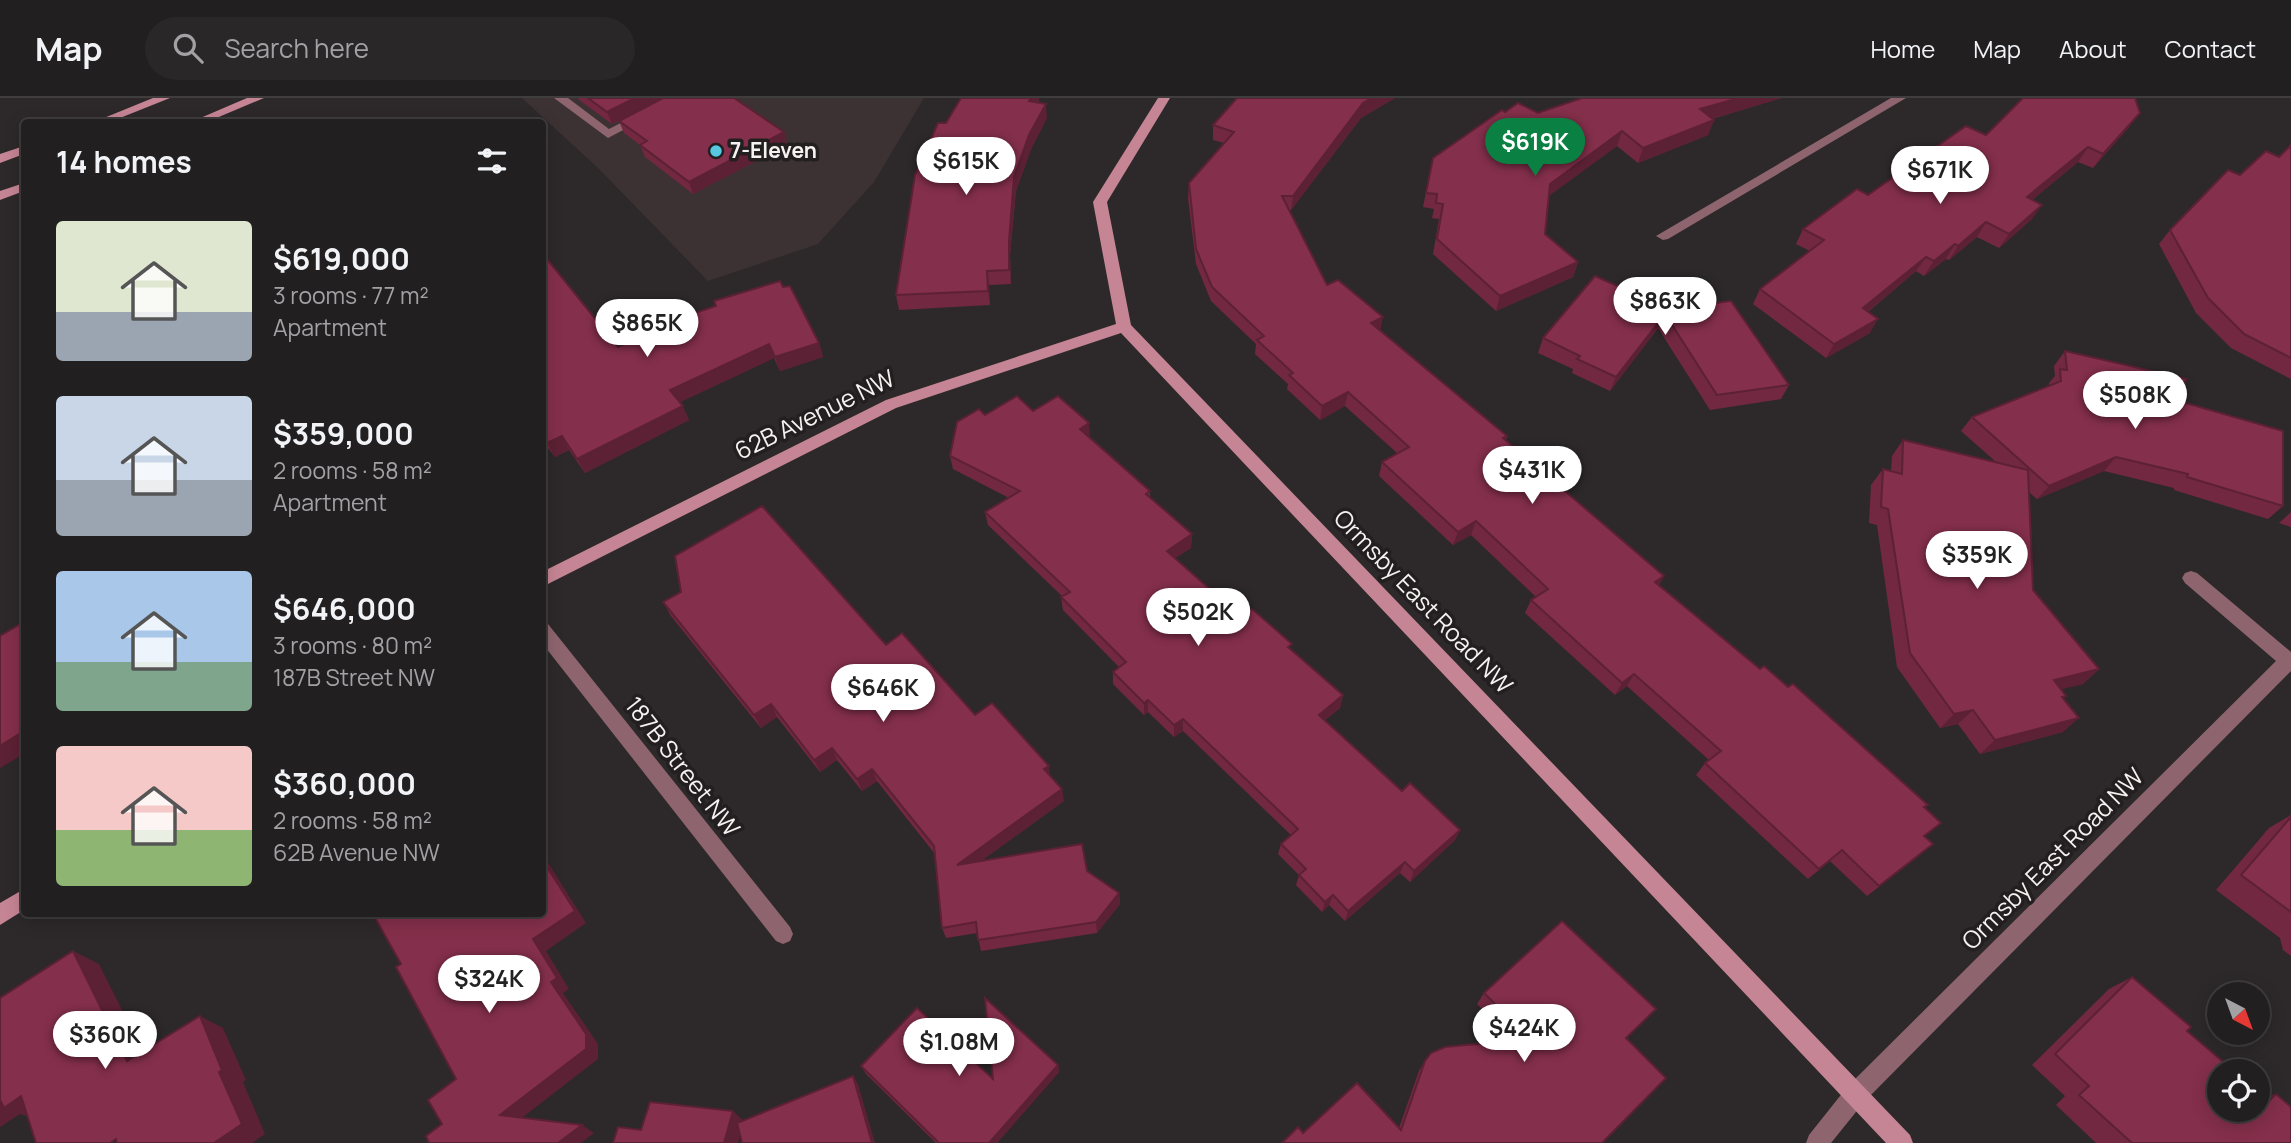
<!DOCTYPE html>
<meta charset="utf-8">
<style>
:root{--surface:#221f20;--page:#2a2729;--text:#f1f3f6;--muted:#a2a2a5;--line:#3f3d3e;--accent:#0b8043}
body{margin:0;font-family:Manrope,sans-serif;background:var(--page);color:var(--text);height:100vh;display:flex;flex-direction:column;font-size:26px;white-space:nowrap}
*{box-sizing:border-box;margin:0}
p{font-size:23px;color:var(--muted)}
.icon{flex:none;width:38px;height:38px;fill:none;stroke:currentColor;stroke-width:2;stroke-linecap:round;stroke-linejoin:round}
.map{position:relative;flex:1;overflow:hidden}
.sheet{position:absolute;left:21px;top:21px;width:525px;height:798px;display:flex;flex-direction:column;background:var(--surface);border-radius:7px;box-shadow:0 4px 18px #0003,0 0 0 2px var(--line)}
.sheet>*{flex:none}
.needle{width:46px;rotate:139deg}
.tools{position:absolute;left:2207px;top:884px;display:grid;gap:14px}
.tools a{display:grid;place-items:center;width:63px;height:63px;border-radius:50%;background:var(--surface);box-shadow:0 4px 18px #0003,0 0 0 2px var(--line);font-size:35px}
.price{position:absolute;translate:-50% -60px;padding:0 16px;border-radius:24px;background:#fff;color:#222;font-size:23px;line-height:46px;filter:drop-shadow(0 2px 4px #0008)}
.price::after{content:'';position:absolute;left:50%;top:42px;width:21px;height:16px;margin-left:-10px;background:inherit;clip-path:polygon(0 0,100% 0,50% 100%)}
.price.current{background:var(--accent);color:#fff}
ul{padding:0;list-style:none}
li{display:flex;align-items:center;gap:21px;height:175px;padding:0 35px}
li span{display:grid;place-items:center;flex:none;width:196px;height:140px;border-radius:7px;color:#555}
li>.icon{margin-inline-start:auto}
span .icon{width:84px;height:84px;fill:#fffc;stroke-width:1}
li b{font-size:30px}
h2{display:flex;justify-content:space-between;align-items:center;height:84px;padding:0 35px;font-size:30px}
header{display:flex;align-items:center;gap:42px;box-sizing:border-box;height:98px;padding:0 35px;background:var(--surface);border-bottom:2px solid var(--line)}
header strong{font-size:33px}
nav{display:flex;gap:38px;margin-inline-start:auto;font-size:24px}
.search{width:490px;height:63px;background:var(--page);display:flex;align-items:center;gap:18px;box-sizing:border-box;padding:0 24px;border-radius:38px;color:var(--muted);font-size:26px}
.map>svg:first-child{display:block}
.built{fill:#3c3133}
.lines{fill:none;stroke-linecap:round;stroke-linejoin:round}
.lane{fill:#8e656f;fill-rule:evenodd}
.street{fill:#8e656f;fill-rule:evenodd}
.secondary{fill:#c68595;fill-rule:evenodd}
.wall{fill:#722840}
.shaded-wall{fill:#5c2134}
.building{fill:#842f4b;stroke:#5c2134;stroke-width:2}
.poi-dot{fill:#56c9e1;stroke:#231f20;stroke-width:2.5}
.labels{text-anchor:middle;stroke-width:7;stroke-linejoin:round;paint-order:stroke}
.far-poi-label{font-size:21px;font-weight:bold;fill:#f5f2f2;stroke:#231f20;text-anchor:start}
.street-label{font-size:24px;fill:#f5f2f2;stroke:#231f20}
</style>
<header>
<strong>Map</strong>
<div class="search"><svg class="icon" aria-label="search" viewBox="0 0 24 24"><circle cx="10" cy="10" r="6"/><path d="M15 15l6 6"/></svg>Search here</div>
<nav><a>Home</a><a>Map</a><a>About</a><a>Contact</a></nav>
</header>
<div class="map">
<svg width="2291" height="1045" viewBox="0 0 2291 1045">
<rect width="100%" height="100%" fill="#2d292a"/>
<polygon class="built" points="522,0 924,0 874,84 818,146 708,183 599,71"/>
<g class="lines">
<polygon class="lane" points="554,0 568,0 609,31 638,16 646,16 648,19 608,40"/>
<g class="street">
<polygon points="1891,0 1906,0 1668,141 1663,142 1656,138"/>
<polygon points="2191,473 2197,475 2291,554 2291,573 1864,1004 1831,1045 1806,1045 1809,1037 1848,988 2276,563 2185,485 2182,480 2185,475"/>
<polygon points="542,524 548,526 790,829 793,836 790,843 783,846 776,843 542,545"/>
</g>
<g class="secondary">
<polygon points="153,0 170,0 110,24 94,24"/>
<polygon points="247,0 264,0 207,24 191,24"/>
<polygon points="1158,0 1170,0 1107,104 1131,227 1910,1037 1913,1045 1886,1045 1121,235 896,310 542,489 542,474 886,302 1116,226 1093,104"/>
<polygon points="24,48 24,56 0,65 0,56"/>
<polygon points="24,85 24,93 0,102 0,93"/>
<polygon points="24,791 24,812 0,827 0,805"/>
</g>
</g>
<g class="wall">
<polygon points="578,0 734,0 784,34 787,47 693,96 645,59 640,47 624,35 619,23 612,26 579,2"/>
<polygon points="1237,0 1395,0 1361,20 1291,112 1289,113 1327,187 1507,338 1506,342 1664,478 1659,487 1924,710 1925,739 1920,757 1867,798 1830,763 1808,781 1696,677 1705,665 1709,662 1627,588 1615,597 1525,515 1531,502 1536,499 1471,437 1453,447 1379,378 1382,364 1397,355 1345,308 1320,322 1287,291 1288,286 1255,256 1256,246 1211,203 1196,166 1188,100 1189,85 1224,45 1213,42 1213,27"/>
<polygon points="1582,0 1782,0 1712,21 1714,22 1708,37 1638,65 1617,48 1548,98 1545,136 1578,164 1573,179 1496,213 1433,156 1439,121 1432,120 1434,111 1423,109 1433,60 1505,14 1538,15"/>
<polygon points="1039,1 1038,5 1047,20 1031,51 1016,93 1010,157 1011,186 989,187 990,207 899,212 896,197 946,25"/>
<polygon points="2129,29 2093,70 2078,64 2032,102 2032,121 1999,150 1977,139 1949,162 1946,161 1924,178 1916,173 1868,214 1870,235 1826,260 1753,206 1760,191 1810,153 1796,146 1803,131 1986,37"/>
<polygon points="2291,47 2291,281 2231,250 2196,215 2159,146 2170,132 2240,77 2279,59"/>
<polygon points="542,162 618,249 783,189 819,245 823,259 780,273 774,260 680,304 689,322 585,375 569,352 555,359 549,351 542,354"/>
<polygon points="1668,211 1789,287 1781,301 1710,312 1658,230 1610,293 1572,275 1573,271 1538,255 1543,240"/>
<polygon points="2065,253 2185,284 2172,298 2165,299 2283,408 2268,421 2174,392 2174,390 2104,373 2037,401 2029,394 2033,492 2099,571 2083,586 2061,591 2066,598 2063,600 2063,634 1980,656 1958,626 1940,630 1897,569 1877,427 1869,425 1871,387 1883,371 1891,373 1892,358 1903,342 1996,364 1961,333 1972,319 2049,288 2049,285 2055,278 2054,268"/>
<polygon points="1033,313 1090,339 1150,393 1150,400 1192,436 1191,450 1175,460 1241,519 1291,551 1343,597 1340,610 1324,623 1402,693 1460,732 1455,742 1410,784 1400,775 1345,823 1329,807 1322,814 1296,787 1299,777 1278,756 1281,746 1291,737 1183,633 1174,639 1148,614 1144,617 1113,586 1113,574 1119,569 1063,512 1061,499 1063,499 988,427 985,414 1009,400 953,371 950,358 985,317"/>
<polygon points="2291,414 2291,429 2279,425"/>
<polygon points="663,504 886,547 1050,677 1064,703 981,763 1087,773 1119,795 1120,806 1097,835 981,853 977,835 946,840 942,830 935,756 877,683 862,693 837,662 820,674 777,619 761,630 671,518"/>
<polygon points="2291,717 2291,858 2283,852 2280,840 2216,792 2269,730"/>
<polygon points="2132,879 2187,933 2265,1000 2276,996 2291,1045 2096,1045 2056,1007 2065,998 2032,967 2109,891"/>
<polygon points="1484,895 1626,940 1602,1045 1303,1035 1399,1030 1419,973 1425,963 1513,943 1477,906"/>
<polygon points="1058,967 1059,974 997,1045 936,1045 866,976 861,968 993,981"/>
</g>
<g class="shaded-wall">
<polygon points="635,0 664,0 612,26 607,14"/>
<polygon points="1031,0 1039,0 1039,1 1030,18 1029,3"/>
<polygon points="1372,0 1395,0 1361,20 1291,112 1293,98 1363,5"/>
<polygon points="1739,0 1782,0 1694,26 1700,11"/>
<polygon points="1046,6 1047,20 1031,51 1016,93 1010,157 1011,186 1009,143 1014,79 1029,37"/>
<polygon points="2140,15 2129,29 2093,70 2103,56"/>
<polygon points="1714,22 1708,37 1638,65 1643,50"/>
<polygon points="1622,33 1617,48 1545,101 1550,86"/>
<polygon points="784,34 787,47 693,96 689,84"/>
<polygon points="2088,49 2078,64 2017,114 2027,99"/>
<polygon points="2042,107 2032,121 1999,150 2009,136"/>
<polygon points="1986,124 1977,139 1949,162 1958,148"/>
<polygon points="1955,146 1946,161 1924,178 1934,163"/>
<polygon points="1926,159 1916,173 1854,225 1863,210"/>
<polygon points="1578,164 1573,179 1496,213 1500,198"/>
<polygon points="987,173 989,187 990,207 988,193"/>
<polygon points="1665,216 1658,230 1610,293 1616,279"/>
<polygon points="1383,219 1380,234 1371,225"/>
<polygon points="1878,221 1870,235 1826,260 1834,246"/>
<polygon points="819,245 823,259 780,273 775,259"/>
<polygon points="769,246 774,260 676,306 670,292"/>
<polygon points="1348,294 1345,308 1320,322 1322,308"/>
<polygon points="683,308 689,322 585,375 577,361"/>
<polygon points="1089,325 1090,339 1080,331"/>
<polygon points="562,338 569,352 555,359 547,345"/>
<polygon points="542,339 549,351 542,354"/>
<polygon points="2116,359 2104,373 2037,401 2049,388"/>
<polygon points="1476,423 1471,437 1453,447 1458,434"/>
<polygon points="1192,436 1191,450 1166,466 1167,453"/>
<polygon points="1664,478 1657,491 1655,484"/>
<polygon points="2099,571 2083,586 2038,597 2054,582"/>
<polygon points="1634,576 1627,588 1615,597 1622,585"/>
<polygon points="1343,597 1340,610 1316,629 1319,617"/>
<polygon points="1148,602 1148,614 1144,617 1144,605"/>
<polygon points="771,606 777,619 761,630 754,617"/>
<polygon points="1973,612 1958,626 1940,630 1954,616"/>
<polygon points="2079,620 2063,634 1980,656 1995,642"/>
<polygon points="1183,621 1183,633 1174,639 1174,627"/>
<polygon points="24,633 24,656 0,670 0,648"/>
<polygon points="832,650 837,662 820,674 814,662"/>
<polygon points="1049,668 1050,680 1044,671"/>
<polygon points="872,671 877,683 862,693 857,681"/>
<polygon points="1062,691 1064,703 960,778 957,767"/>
<polygon points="1460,732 1455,742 1410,784 1414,773"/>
<polygon points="542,755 586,825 546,853 569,891 563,895 598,946 598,961 514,1026 500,1017 551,884 533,841"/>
<polygon points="1405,764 1400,775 1345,823 1348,813"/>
<polygon points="1119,795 1120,806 1097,835 1096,824"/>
<polygon points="1333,797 1329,807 1322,814 1325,804"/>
<polygon points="73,853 99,866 153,974 127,963"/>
<polygon points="200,918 223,930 246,982 243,984 265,1036 252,1045 214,1045 219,974"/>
<polygon points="1058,967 1059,974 997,1045 989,1045"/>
<polygon points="853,978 858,986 875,1045 872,1045"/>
<polygon points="21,998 33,1020 20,1016 0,1029 0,1000"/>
<polygon points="733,1013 744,1023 738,1045 724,1045"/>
<polygon points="582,1027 594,1035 581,1045 558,1045"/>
</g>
<g class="building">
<polygon points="588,0 635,0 607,14"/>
<polygon points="663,0 734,0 784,34 689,84 640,47 647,43 619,23"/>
<polygon points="961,0 1031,0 1029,3 1046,6 1029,37 1014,79 1009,143 1009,172 987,173 988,193 896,197 915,77 938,25 946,25"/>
<polygon points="1237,0 1372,0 1363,5 1293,98 1282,98 1327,187 1338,182 1383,219 1371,225 1507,338 1503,340 1664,478 1655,484 1760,571 1764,568 1788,589 1793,586 1928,707 1924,709 1941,725 1924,738 1933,746 1879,788 1842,752 1819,771 1705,665 1721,653 1634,576 1622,585 1531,502 1548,491 1476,423 1458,434 1382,364 1409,349 1348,294 1322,308 1289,277 1293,275 1257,242 1264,238 1212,189 1196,151 1189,85 1234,34 1213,27"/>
<polygon points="1582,0 1739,0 1700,11 1714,22 1643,50 1622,33 1550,86 1545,136 1578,164 1500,198 1437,141 1443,106 1436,105 1437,96 1426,95 1433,60 1502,12 1505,14 1518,5 1538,15"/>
<polygon points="2023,0 2135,0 2140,15 2103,56 2088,49 2027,99 2042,107 2009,136 1986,124 1958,148 1955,146 1934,163 1926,159 1863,210 1878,221 1834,246 1760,191 1824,142 1803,131 1857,91 1868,97 1966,28 1986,37"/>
<polygon points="2291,47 2291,260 2244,236 2208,200 2170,132 2228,72 2240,77 2266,53 2279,59"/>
<polygon points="547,161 618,249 689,217 716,208 714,203 780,183 783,189 790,188 819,245 775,259 769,246 670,292 683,308 577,361 562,338 547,345 542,339 542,162"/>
<polygon points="1595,178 1668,211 1731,203 1789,287 1717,297 1665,216 1616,279 1577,261 1580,258 1543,240"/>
<polygon points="2065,253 2186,281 2185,284 2137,291 2283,333 2283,408 2187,379 2188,376 2116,359 2049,388 1972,319 2061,283 2060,271 2067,272"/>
<polygon points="1017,298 1033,313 1058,298 1089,325 1080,331 1150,393 1146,396 1192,436 1167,453 1241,519 1252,511 1292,546 1288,549 1343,597 1319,617 1402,693 1410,685 1460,732 1414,773 1405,764 1348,813 1333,797 1325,804 1299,777 1306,771 1281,746 1298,731 1183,621 1174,627 1148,602 1144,605 1113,574 1126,564 1061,499 1070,494 985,414 1020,393 950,358 957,324 979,311 985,317"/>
<polygon points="1903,342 2028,372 2033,492 2099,571 2054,582 2066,598 2062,599 2079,620 1995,642 1973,612 1954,616 1910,555 1888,411 1881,409 1883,371 1902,376"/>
<polygon points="762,408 886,547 902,535 975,617 992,605 1049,668 1044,671 1062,691 957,767 1082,746 1087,773 1119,795 1096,824 978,842 976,824 942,830 934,748 872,671 857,681 832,650 814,662 771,606 754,617 663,504 681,494 675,458"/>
<polygon points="24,524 24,633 0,648 0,538"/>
<polygon points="2291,719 2291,814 2241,777"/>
<polygon points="542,761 575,813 533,841 557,880 551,884 586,936 586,951 500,1017 582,1027 558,1045 429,1045 426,1038 442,1026 428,1002 456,981 396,869 401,866 373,816 542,816"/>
<polygon points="1562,823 1656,911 1626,940 1666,980 1602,1045 1282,1045 1298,1029 1303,1035 1357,985 1401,1032 1425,963 1431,955 1445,949 1530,941 1484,895"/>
<polygon points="73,853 127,963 200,918 222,972 219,974 242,1026 214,1045 117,1045 116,1041 110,1045 36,1045 21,998 4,1010 0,1002 0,900"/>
<polygon points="2132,879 2191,929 2187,933 2234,973 2219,973 2219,1012 2258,1012 2258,993 2269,1003 2276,996 2291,1009 2291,1045 2132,1045 2079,997 2089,988 2055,956"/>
<polygon points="985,900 1058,967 989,1045 939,1045 861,968 917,910 993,981"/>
<polygon points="853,978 872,1045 742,1045 737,1025"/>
<polygon points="650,1004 733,1013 724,1045 613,1045 618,1029 641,1032"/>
</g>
<circle class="poi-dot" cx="716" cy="53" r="7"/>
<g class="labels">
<g class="far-poi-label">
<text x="730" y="60">7-Eleven</text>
</g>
<g class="street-label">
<text transform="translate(815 317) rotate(-26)" y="8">62B Avenue NW</text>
<text transform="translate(1423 504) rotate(46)" y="8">Ormsby East Road NW</text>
<text transform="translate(682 669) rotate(52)" y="8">187B Street NW</text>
<text transform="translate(2053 761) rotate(-45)" y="8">Ormsby East Road NW</text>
</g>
</g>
</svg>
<div class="tools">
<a><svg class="needle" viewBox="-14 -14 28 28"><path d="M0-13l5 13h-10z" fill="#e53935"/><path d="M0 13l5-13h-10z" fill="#a2a2a5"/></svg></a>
<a><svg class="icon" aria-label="locate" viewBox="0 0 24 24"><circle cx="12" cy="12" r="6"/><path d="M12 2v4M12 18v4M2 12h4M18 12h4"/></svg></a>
</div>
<b class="price current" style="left:1535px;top:80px">$619K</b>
<b class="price" style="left:966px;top:99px">$615K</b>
<b class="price" style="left:1940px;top:108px">$671K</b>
<b class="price" style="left:1665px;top:239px">$863K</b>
<b class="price" style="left:647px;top:261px">$865K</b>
<b class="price" style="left:2135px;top:333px">$508K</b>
<b class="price" style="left:1532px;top:408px">$431K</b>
<b class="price" style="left:1977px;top:493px">$359K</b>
<b class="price" style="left:1198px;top:550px">$502K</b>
<b class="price" style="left:883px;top:626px">$646K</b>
<b class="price" style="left:489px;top:917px">$324K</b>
<b class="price" style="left:1524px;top:966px">$424K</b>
<b class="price" style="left:105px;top:973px">$360K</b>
<b class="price" style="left:959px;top:980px">$1.08M</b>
<section class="sheet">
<h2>14 homes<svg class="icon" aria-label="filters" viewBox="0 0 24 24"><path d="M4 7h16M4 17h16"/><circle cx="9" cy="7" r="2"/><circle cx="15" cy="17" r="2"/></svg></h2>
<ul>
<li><span style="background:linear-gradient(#dfe7d0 65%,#9aa5b1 0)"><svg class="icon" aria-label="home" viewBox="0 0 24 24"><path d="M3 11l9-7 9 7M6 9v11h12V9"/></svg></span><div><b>$619,000</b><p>3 rooms · 77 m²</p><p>Apartment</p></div></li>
<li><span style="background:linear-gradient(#c9d6e8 60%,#9aa5b1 0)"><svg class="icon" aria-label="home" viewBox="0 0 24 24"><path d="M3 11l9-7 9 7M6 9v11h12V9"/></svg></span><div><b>$359,000</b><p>2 rooms · 58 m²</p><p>Apartment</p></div></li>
<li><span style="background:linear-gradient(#a9c7e8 65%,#7fa58c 0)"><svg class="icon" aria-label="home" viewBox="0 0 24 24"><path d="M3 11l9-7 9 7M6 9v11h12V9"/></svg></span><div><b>$646,000</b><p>3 rooms · 80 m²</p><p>187B Street NW</p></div></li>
<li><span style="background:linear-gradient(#f6c9c9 60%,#8fb573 0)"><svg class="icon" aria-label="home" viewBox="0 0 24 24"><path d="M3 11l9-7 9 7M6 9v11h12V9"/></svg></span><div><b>$360,000</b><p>2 rooms · 58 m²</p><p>62B Avenue NW</p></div></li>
</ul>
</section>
</div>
